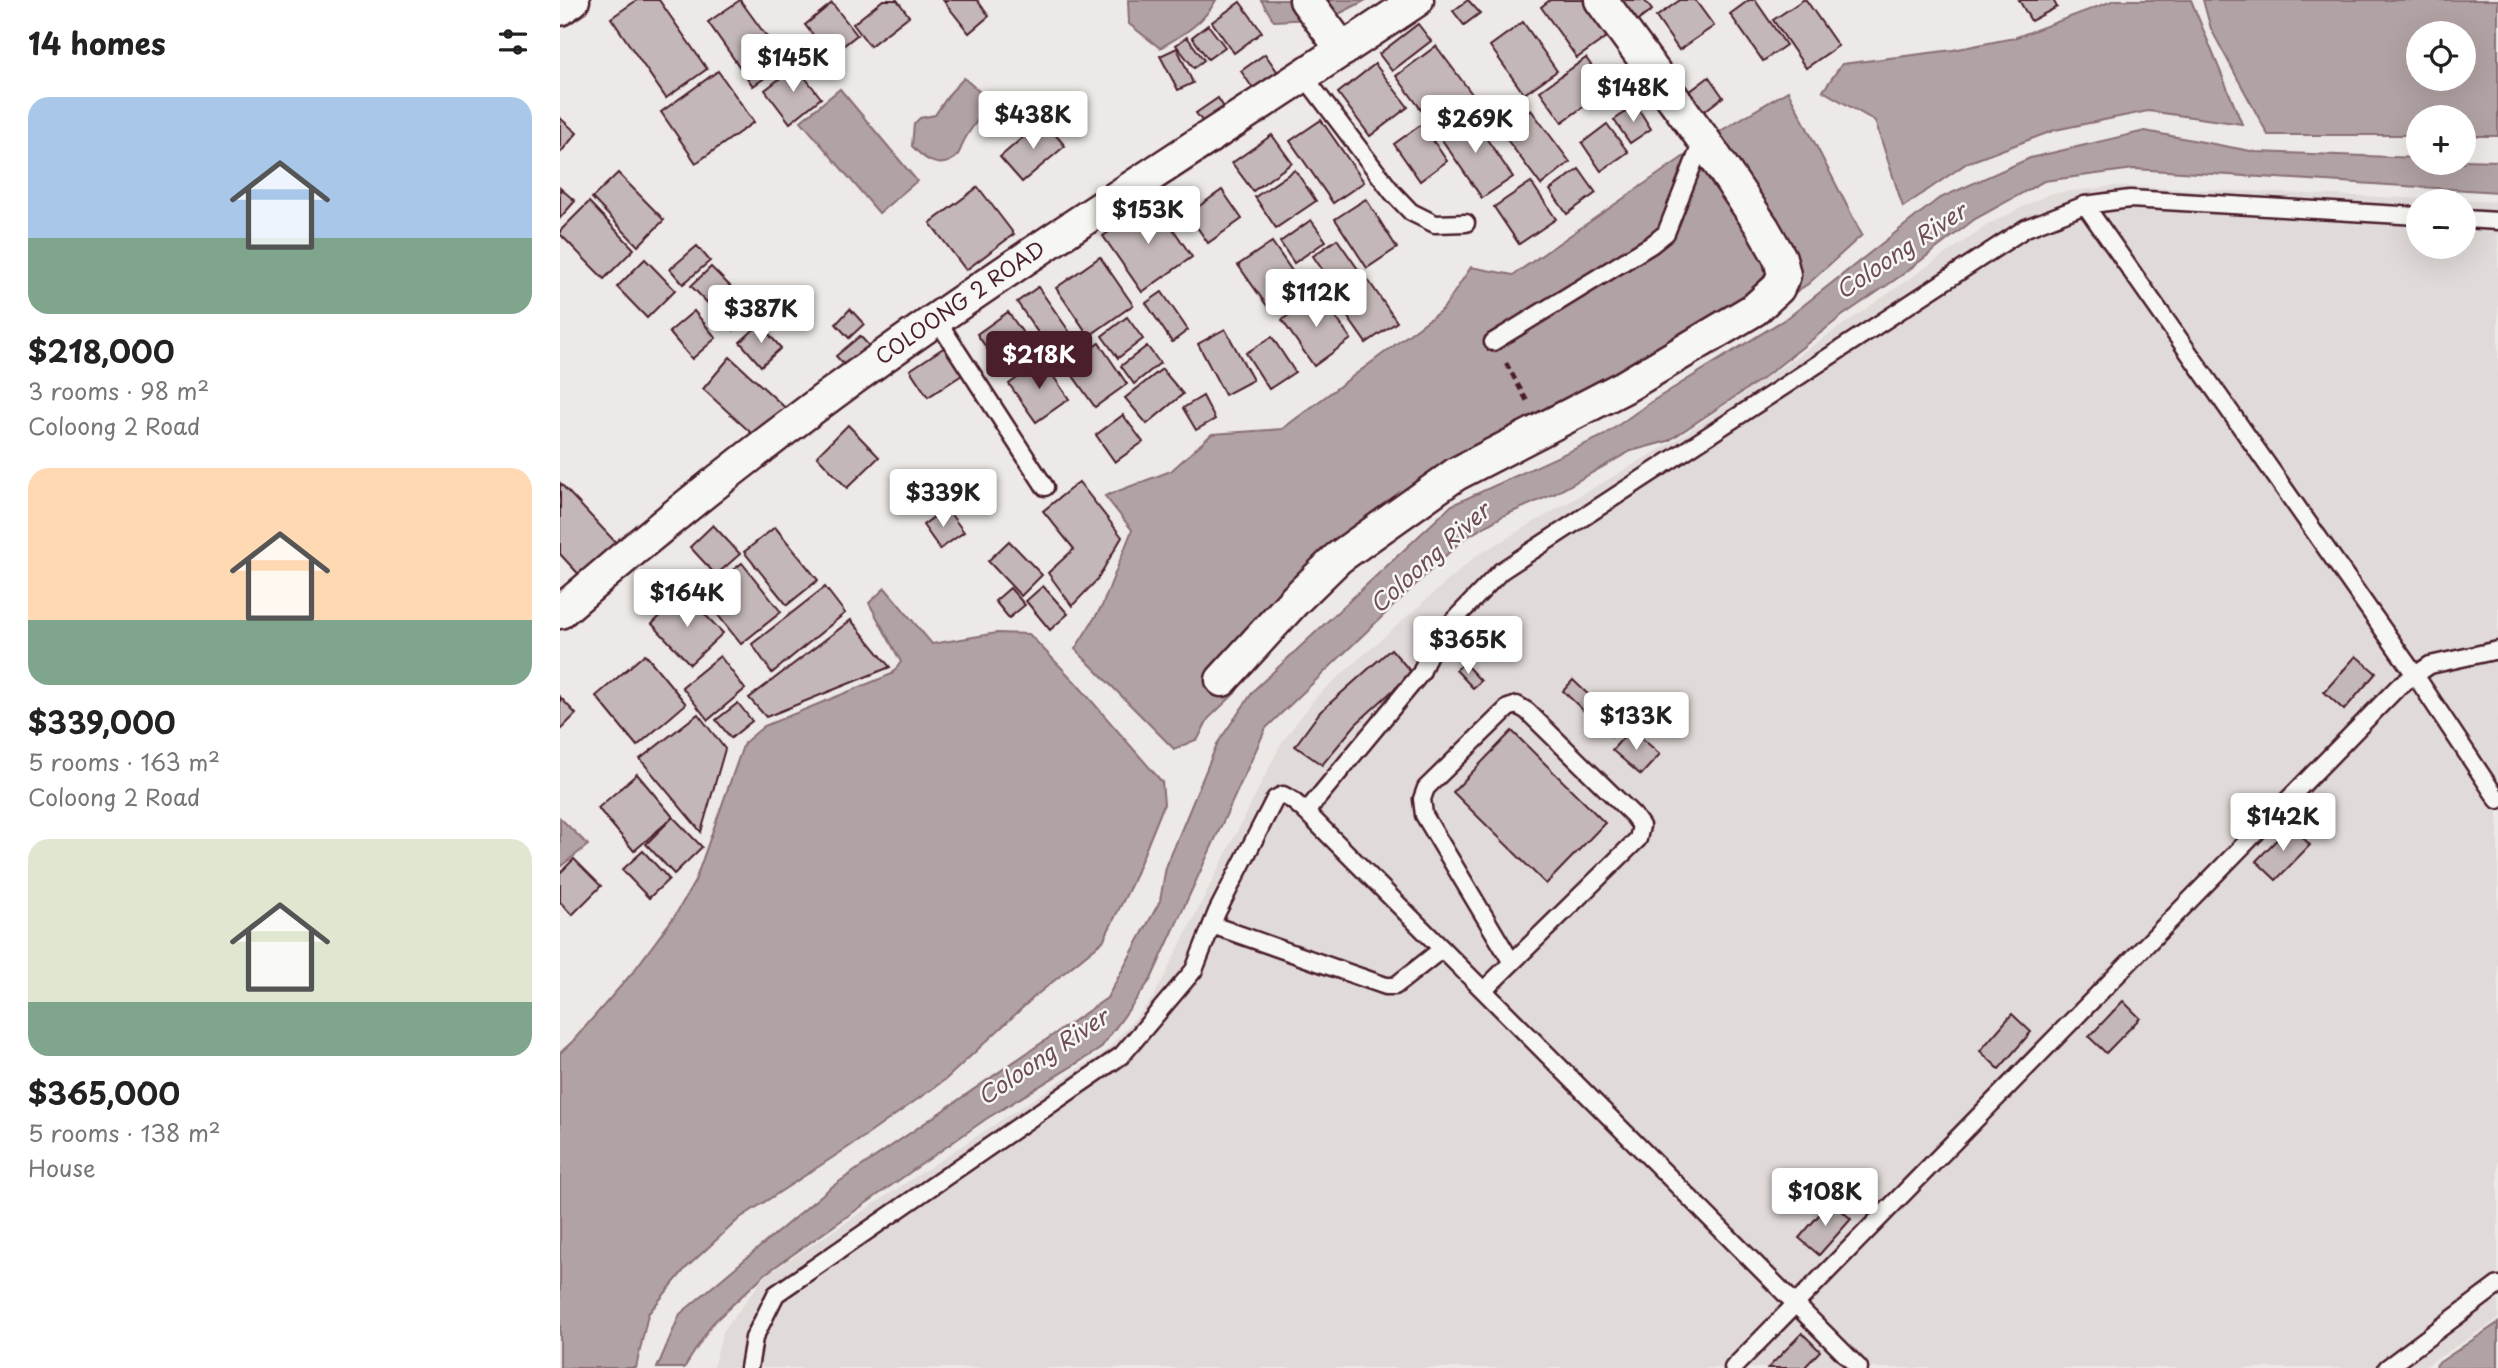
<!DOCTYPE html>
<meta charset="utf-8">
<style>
:root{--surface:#fff;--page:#f2f2f2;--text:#222;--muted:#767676;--accent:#4a1f2b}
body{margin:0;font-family:"Playpen Sans",sans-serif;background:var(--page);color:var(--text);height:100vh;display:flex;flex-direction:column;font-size:26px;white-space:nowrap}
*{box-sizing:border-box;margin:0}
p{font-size:23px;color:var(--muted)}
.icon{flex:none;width:38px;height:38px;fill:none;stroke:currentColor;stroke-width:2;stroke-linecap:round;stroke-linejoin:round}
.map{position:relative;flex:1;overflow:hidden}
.drawer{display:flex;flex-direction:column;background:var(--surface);width:560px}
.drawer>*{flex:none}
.tools{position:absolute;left:1846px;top:21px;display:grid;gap:14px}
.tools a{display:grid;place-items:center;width:70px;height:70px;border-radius:50%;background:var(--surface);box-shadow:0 7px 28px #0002;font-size:35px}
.price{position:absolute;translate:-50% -60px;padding:0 16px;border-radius:7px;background:#fff;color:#222;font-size:23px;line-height:46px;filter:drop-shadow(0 2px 4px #0008)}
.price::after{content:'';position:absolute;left:50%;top:42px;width:21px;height:16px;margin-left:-10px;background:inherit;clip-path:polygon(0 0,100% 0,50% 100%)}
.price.on{background:var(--accent);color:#fff}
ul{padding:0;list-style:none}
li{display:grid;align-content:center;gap:14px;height:371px;padding:0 28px}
li span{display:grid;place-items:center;height:217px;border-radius:21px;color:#555}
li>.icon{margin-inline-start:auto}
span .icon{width:126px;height:126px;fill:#fffc;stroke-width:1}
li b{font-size:30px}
h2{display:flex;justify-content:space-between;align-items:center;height:84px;padding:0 28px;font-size:30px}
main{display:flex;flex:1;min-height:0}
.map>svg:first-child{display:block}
.built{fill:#e0dad8;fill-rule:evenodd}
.water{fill:#b1a2a3;stroke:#886e73;stroke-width:2;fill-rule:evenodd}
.building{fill:#c4b7b7;stroke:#4a1f2b;stroke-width:2}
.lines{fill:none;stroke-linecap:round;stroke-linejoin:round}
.lane-casing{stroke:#4a1f2b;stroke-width:21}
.street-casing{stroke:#4a1f2b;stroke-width:37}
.path{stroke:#4a1f2b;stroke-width:4.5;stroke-dasharray:7 5;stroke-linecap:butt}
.lane{stroke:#f6f6f2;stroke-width:16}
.street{stroke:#f6f6f2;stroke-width:32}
.labels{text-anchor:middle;stroke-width:5;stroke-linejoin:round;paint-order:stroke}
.street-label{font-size:21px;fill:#4a1f2b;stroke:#f6f6f2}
.water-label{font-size:23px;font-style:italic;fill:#6e4d55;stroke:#f6f6f2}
</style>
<main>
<section class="drawer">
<h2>14 homes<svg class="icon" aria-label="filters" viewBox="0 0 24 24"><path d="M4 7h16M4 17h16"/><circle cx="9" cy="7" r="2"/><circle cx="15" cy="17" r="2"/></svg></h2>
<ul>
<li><span style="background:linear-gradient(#a9c7e8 65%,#7fa58c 0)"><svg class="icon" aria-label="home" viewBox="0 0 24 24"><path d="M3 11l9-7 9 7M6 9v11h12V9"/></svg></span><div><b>$218,000</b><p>3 rooms · 98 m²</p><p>Coloong 2 Road</p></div></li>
<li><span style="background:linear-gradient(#ffd9b3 70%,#7fa58c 0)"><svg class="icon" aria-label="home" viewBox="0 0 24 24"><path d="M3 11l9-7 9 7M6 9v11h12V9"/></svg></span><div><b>$339,000</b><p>5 rooms · 163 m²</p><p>Coloong 2 Road</p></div></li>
<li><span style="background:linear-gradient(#dfe7d0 75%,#7fa58c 0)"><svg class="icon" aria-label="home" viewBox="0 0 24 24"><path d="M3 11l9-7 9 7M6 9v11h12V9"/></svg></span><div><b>$365,000</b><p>5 rooms · 138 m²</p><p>House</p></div></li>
</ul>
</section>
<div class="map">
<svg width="1938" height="1368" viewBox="0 0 1938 1368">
<rect width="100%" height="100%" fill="#ece9e6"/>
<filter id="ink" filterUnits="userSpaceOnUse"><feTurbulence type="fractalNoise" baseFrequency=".0143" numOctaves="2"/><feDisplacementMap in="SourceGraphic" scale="14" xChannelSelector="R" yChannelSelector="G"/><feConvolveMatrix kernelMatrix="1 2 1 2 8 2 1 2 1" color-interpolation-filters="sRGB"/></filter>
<g filter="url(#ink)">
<path class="built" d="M1554,186L1938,202V1319L1863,1368H153L163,1332L205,1276L546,1051L594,997L722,742L757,696L916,556L1116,440L1429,224L1489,194ZM1858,201H1904V247H1858Z"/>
<g class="water">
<path d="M568,0H656C643,24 622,35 600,48L569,24Z"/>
<polygon points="701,0 806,0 771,18 714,21"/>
<polygon points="1555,0 1631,0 1682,124 1588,111 1495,130 1407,163 1343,207 1315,121 1263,91 1282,64 1393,50 1454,38"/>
<path d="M1643,0H1938V136H1904V117H1858V135H1708L1651,29ZM1858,33H1904V79H1858Z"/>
<path d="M404,78L431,102C423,114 412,126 405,139C401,145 401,153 395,158C378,171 363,158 352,146L354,124L360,118L375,115L390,93Z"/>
<polygon points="280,89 357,181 319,213 241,121"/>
<polygon points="1228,91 1302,235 1248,284 1045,415 885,488 826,533 700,651 675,693 648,719 638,739 614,749 515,649 542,606 572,530 545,496 611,471 652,434 722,429 883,309 911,267 953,275 1162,130"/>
<polygon points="1585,131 1696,152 1858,158 1858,163 1904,163 1904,160 1938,161 1938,192 1574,169 1484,181 1415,219 1342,275 1282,316 1202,379 1108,441 1071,451 996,493 943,516 902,540 706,728 591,979 540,1049 426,1119 205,1274 152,1324 124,1368 97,1368 120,1314 270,1188 547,998 600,901 606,867 657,744 695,689 892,505 1043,436 1091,402 1230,316 1378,199 1470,158"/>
<polygon points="325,588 372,644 437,633 469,634 516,683 602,782 604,804 572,883 543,941 474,997 386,1079 307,1135 180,1218 125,1269 88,1314 76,1368 0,1368 0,1053 12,1042 73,972 116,914 135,881 184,743 204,726 332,674 341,662 309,603"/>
<polygon points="0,818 28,845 0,867"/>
<polygon points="1938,1323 1938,1368 1876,1368 1877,1364"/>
</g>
<g class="building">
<polygon points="77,0 99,0 147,69 106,98 51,18"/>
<polygon points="180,0 226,63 193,86 148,22"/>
<polygon points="323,0 337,0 349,16 310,46 293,24"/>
<polygon points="383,0 417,0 429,16 409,33"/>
<polygon points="908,0 920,13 904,25 893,11"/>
<polygon points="990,0 1027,0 1051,34 1017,58 981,7"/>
<polygon points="1048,0 1084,0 1092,10 1068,28"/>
<polygon points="1120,0 1135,0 1154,26 1119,50 1096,17"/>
<polygon points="1189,0 1195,0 1226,45 1203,61 1170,14"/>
<polygon points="1243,0 1246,0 1278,46 1246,68 1213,20"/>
<polygon points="1459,0 1493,0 1497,7 1471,21"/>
<polygon points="680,2 702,32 674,53 652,22"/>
<polygon points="272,3 297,35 270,56 245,25"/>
<polygon points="963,22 997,71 964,94 930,46"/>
<polygon points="858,24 871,41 832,71 819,54"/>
<polygon points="648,25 665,47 648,59 632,37"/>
<polygon points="627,37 644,60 634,68 616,45"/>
<polygon points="876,46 912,94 872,124 836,76"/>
<polygon points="617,48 633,83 618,90 600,56"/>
<polygon points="705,54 719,74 694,90 681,71"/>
<polygon points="1026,58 1048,89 1002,122 980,91"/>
<polygon points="815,64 848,107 810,136 778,93"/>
<polygon points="236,66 261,98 230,123 205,90"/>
<polygon points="158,71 194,122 136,163 101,112"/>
<polygon points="1149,77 1163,97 1143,112 1129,92"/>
<polygon points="658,98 667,112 646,126 636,113"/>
<polygon points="1076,105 1091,129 1070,143 1054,120"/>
<polygon points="971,110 1010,162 981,185 942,133"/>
<polygon points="908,112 953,177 922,198 878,134"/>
<polygon points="0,118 17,133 0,153"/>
<polygon points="483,120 505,146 462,182 440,157"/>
<polygon points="761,120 804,182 773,203 730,141"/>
<polygon points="862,124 887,161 860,181 834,144"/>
<polygon points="1047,124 1068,152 1041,171 1022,143"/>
<polygon points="712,135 732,163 693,191 672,163"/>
<polygon points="1019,169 1036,193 1007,214 990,190"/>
<polygon points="735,170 756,201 716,228 695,197"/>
<polygon points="58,173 104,220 78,246 32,198"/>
<polygon points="971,182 996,219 959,244 934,207"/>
<polygon points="418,187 454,234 406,270 370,223"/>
<polygon points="0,188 15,201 0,218"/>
<polygon points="662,190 682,219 648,243 628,214"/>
<polygon points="806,199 837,248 807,268 775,219"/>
<polygon points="594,201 632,257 582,292 543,236"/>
<polygon points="29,202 74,249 44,279 0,234 0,231"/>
<polygon points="751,220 766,241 734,263 720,242"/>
<polygon points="777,239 800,272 776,290 753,256"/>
<polygon points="712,242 743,287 710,310 678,265"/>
<polygon points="137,246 150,261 123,284 110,269"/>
<polygon points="540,257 573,305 529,336 496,288"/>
<polygon points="85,259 115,290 87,318 57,287"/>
<polygon points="151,267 194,310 174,330 131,286"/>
<polygon points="806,277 837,322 806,343 775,299"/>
<polygon points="478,287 516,341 494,356 457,302"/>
<polygon points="602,292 628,330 612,342 586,303"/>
<polygon points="759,293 791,339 754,366 722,320"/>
<polygon points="290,309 304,324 289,338 276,324"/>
<polygon points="134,311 156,338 132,359 109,332"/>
<polygon points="448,312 475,350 443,372 417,334"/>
<polygon points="567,317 583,339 558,358 542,336"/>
<polygon points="200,324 221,348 201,366 180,342"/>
<polygon points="665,329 693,380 665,395 638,344"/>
<polygon points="300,336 311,348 288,369 276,356"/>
<polygon points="712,337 735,372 709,389 686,353"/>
<polygon points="539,343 567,384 535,407 506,366"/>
<polygon points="587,346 600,363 574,384 561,366"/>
<polygon points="385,347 402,375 368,397 350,370"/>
<polygon points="170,357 231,413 201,442 143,389"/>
<polygon points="482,360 509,399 476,422 449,384"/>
<polygon points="602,369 623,394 587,424 565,398"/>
<polygon points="643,396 655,419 636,430 623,408"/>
<polygon points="563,415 583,442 555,462 536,435"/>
<polygon points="288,425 319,457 287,488 257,456"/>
<polygon points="519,482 562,537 537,580 512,606 488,573 514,549 483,511"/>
<polygon points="0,483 60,547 25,581 0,554"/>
<polygon points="386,508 404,532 380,549 363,525"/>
<polygon points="153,525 180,554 156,575 130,547"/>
<polygon points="215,527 258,580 227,605 184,552"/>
<polygon points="449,541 482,575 461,596 428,561"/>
<polygon points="182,563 221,612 181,644 142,595"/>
<polygon points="483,586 508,614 490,630 466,601"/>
<polygon points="265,587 285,613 212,673 192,644"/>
<polygon points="450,588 465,605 449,618 435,601"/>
<polygon points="124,593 163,633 130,664 92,624"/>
<polygon points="291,620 330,667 206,717 189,698"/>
<polygon points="831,649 852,673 796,724 762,765 735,746 760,712"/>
<polygon points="85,654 126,704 77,746 36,696"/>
<polygon points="160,656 185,689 148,720 122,687"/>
<polygon points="1796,656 1816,673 1784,710 1764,692"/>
<polygon points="904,663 921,681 913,688 896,670"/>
<polygon points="1013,680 1034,700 1024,711 1003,691"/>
<polygon points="0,697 16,714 0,730"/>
<polygon points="178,703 192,721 171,738 156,720"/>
<polygon points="1040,705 1061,725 1051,736 1030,716"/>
<polygon points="138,714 165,749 141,832 80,759"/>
<polygon points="1071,729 1100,754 1081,775 1052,750"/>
<polygon points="952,731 1045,823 986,884 893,792"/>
<polygon points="77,774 113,817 74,851 38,808"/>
<polygon points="113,817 142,847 114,874 86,844"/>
<polygon points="1731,825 1750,845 1716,880 1696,861"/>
<polygon points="83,851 109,879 89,898 62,870"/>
<polygon points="14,859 41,886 12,915 0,902 0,873"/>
<polygon points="1563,1001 1580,1018 1546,1053 1529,1037"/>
<polygon points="1452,1014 1471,1032 1439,1069 1420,1051"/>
<polygon points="1271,1201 1291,1219 1259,1255 1239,1238"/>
<polygon points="1242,1333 1260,1351 1244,1368 1208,1368"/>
</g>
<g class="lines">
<defs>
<g id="lane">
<polyline points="744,76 832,192 851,212 875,224 906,223"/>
<polyline points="1525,205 1855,675 1938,800"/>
<polyline points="1904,219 1938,221"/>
<polyline points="377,320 485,487"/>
<polyline points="933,342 1091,245 1106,233 1143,139"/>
<polyline points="746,812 861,673 874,641 941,571 1466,228 1525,205 1570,199 1858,216"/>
<polyline points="652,925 826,986 835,986 882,949"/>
<polyline points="924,990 1078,839 1081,826 1073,815 967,711 957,705 948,708 866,788 862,799 864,815 951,961"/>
<polyline points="189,1368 194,1338 216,1294 562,1055 634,970 657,912 715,799 723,795 732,800 746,812 1299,1368"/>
<polyline points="1173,1368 1839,686 1870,665 1938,650"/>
<polyline points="1827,1368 1938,1285"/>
</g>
<g id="street">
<polyline points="746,0 783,50"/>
<polyline points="0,9 13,0"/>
<path id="s1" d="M0,612C104,522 212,436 324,356C498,232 680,119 857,0"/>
<polyline points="662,680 735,600 778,558 896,474 1064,387 1195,309 1218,288 1224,275 1220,258 1203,228 1143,139 1041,0"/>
</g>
</defs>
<use href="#lane" class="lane-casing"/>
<use href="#street" class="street-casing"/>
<polyline class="path" points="946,363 967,401"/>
<use href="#lane" class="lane"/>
<use href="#street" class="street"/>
</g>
</g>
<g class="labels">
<g class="street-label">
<text dy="7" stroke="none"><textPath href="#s1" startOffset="506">COLOONG 2 ROAD</textPath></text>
</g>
<g class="water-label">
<text transform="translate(1341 251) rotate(-34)" y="8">Coloong River</text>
<text transform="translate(870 558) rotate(-42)" y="8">Coloong River</text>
<text transform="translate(483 1057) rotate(-34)" y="8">Coloong River</text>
</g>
</g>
</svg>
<div class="tools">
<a><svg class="icon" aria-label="locate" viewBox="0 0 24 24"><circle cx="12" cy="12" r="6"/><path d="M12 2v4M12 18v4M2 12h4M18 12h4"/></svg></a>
<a>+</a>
<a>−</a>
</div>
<b class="price" style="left:233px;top:94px">$145K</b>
<b class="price" style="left:1073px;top:124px">$148K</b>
<b class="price" style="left:473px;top:151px">$438K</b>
<b class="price" style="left:915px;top:155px">$269K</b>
<b class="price" style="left:588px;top:246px">$153K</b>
<b class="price" style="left:756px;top:329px">$112K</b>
<b class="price" style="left:201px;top:345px">$387K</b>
<b class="price on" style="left:479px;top:391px">$218K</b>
<b class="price" style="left:383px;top:529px">$339K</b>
<b class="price" style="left:127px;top:629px">$164K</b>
<b class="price" style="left:908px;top:676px">$365K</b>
<b class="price" style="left:1076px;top:752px">$133K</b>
<b class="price" style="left:1723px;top:853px">$142K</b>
<b class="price" style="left:1265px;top:1228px">$108K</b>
</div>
</main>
